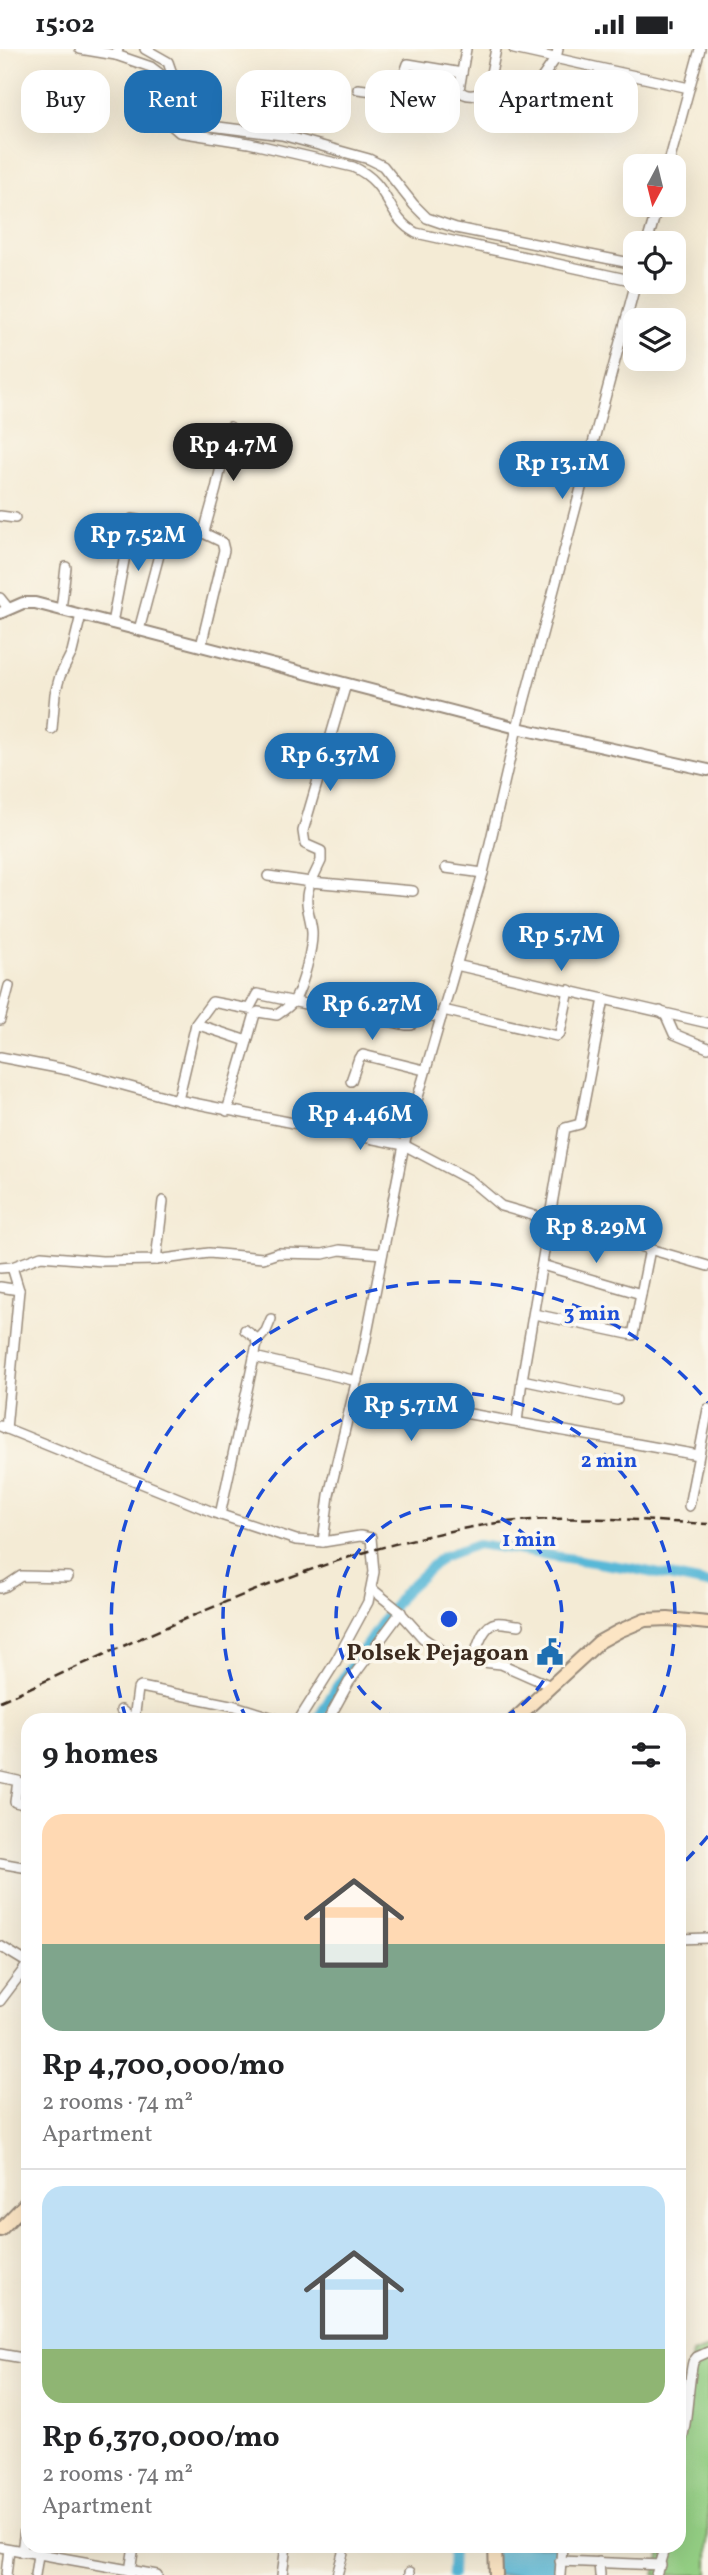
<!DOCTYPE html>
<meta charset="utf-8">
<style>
:root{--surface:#fff;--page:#f2f2f2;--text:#202124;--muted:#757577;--line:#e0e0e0;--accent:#1f6fb2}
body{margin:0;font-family:Vollkorn,serif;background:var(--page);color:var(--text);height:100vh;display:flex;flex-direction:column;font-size:26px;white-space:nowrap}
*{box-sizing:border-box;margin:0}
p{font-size:23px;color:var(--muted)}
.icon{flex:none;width:38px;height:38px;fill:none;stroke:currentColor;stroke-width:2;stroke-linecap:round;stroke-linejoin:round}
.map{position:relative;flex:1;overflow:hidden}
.side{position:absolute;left:21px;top:1664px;width:665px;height:840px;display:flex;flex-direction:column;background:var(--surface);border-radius:21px;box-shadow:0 7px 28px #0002}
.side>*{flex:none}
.top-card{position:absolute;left:21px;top:21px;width:667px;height:63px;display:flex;gap:14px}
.needle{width:46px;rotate:187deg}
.controls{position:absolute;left:623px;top:105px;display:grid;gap:14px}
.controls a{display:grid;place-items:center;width:63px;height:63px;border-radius:14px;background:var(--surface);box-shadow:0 7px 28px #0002;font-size:35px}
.price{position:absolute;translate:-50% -60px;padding:0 16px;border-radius:24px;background:var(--accent);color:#fff;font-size:23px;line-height:46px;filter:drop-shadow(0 2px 4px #0008)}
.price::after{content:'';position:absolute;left:50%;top:42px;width:21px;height:16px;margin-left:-10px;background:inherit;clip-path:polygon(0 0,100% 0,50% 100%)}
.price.on{background:#222;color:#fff}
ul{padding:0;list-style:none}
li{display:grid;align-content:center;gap:14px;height:371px;padding:0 21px}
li+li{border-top:2px solid var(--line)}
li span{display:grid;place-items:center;height:217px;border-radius:21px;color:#555}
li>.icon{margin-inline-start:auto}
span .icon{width:126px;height:126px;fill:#fffc;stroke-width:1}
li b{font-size:30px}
h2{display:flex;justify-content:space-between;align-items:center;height:84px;padding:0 21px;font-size:30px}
.tag{padding:0 24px;border-radius:21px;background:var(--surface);box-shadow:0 7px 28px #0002;font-size:24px;line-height:63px}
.tag.on{background:var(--accent);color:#fff}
.status{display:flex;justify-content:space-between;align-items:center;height:49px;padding:0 35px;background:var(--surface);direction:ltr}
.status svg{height:19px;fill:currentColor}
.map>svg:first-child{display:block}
.green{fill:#94cf84;stroke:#687c51;stroke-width:2}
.water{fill:#58b8d7;stroke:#4a717a;stroke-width:2}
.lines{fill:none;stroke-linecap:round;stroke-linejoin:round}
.canal{stroke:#58b8d7;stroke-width:10}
.minor-casing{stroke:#988a7a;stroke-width:12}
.tertiary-casing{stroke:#988a7a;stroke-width:14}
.secondary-casing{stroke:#988a7a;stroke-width:16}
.minor{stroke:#fff;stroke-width:9}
.tertiary{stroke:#fff;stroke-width:10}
.secondary{stroke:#fce5c4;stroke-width:12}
.rail{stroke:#3b2a1e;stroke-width:2.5;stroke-dasharray:10 5;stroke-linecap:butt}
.ring{fill:none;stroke:#1d4ed8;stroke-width:3.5;stroke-dasharray:12 9}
.labels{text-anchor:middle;stroke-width:7;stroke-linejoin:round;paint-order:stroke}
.poi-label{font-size:24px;font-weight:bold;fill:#3b2a1e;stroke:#fbf7ec;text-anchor:end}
.centre{fill:#1d4ed8;stroke:#fbf7ec;stroke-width:3.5}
.ring-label{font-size:21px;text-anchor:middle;font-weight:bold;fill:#1d4ed8;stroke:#fbf7ec;stroke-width:7;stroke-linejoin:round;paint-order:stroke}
</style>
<div class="status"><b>15:02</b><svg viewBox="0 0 49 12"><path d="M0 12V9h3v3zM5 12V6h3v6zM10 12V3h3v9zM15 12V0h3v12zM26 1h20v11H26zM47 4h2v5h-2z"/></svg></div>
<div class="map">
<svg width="708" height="2526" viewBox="0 0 708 2526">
<rect width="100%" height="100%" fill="#fbf7ec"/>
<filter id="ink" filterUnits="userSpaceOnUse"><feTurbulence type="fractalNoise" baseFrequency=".0143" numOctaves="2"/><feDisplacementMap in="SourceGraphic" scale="14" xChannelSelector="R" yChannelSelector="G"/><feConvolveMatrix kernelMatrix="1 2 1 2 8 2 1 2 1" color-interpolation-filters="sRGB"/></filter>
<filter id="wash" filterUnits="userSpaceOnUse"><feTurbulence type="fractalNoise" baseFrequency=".00686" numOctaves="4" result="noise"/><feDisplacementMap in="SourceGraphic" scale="28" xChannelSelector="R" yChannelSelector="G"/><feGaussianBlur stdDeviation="1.57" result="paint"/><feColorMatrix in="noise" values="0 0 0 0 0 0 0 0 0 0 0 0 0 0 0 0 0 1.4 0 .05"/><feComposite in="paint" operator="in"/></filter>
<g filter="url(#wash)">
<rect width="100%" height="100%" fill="#f4ebd5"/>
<polygon class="green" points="708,2299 708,2526 655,2526 663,2497 679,2497 679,2393 692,2305"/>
<polygon class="water" points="492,2497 558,2497 559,2526 493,2526"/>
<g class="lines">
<g class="canal">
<polyline points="317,1671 336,1639 403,1544 442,1508 478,1495 630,1519 708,1535"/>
<polyline points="452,2526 453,2497"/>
</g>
</g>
</g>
<g filter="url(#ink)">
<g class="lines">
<defs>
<g id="minor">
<polyline points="80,0 116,6 118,0"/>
<polyline points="145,0 168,13 185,62 195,75 282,86 369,110 383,117 414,156 427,169 456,179 635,215"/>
<path d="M466,0L459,41C467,50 480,46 488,39L496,0"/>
<polyline points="514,0 689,39"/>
<path d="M116,6L151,18L159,24L170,75L179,83L249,94L353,118C392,135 385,168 416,184L635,232"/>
<polyline points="358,40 397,45"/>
<polyline points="388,70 408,15 462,24"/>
<polyline points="542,77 547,50 542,29 556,9 558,0"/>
<polyline points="668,117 700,0"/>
<polyline points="647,194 658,156"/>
<polyline points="0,467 15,469"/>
<polyline points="204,483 216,440 230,378"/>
<polyline points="0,549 8,559"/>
<polyline points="61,561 66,518"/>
<polyline points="112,574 132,470 195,480 222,493 224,501 201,597"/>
<polyline points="139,581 167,476"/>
<polyline points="52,680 55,645 60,627 72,603 81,566"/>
<polyline points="446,819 483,824"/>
<polyline points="268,827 311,833 321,812 321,802 305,795 303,782 346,635"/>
<polyline points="456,916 708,974"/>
<polyline points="443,961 557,987 560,984 569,941"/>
<polyline points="660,962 666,967 674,985 708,999"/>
<polyline points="0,971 9,937"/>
<polyline points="196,975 212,953 249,960 257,945 406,976 411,976 415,963 441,969"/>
<polyline points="0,1008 68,1021 178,1051 404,1096 470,1131 501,1157 708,1217"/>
<polyline points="351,1032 359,1009 363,1006 424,1021"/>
<polyline points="178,1051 196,975 247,992"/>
<path d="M227,1062L255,965L258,963L277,966C283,962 290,957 294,952C303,937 313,898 312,882C310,863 302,852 311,833L413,842"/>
<polyline points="156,1211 209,1204 263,1209 278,1204 323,1205 340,1201 382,1205"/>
<polyline points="542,1216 641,1245"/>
<polyline points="12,1218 41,1207 102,1212 156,1211 163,1152"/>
<polyline points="0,1219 12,1218 19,1241 6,1380"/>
<polyline points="0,1238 19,1241"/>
<polyline points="534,1265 633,1286 650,1200"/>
<polyline points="257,1292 266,1282 271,1270"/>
<polyline points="254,1308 357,1332"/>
<polyline points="522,1331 565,1079 580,1075 604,950"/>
<path d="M350,1361L411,1379C419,1377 420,1366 426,1360H442L698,1406"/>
<polyline points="517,1373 522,1331 617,1351"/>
<polyline points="0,1377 215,1464 296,1491 323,1493 360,1487 371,1489 374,1523 368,1553 336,1612 299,1671"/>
<polyline points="689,1457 708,1360"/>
<polyline points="220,1466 257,1295 256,1289 245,1281"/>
<polyline points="323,1493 329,1446 363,1305 404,1096 483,824 517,679 636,233"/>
<polyline points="0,1539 6,1537 21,1527 68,1528"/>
<polyline points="372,1540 398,1561 423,1589 442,1602 473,1612 501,1615 551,1637"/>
<path d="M473,1612C477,1601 482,1576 496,1574C503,1573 512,1576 519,1576"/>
<polyline points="121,1661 133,1671"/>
<polyline points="134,1671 138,1640 141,1638 235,1657 280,1671"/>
<polyline points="328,1671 349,1633 401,1563"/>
<polyline points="0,1728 18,1732 15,1753 28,1756"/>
<polyline points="0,1814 28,1819"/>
<polyline points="679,1890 708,1889"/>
<polyline points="0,1897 28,1914"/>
<polyline points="0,1952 28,1915"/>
<polyline points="0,2305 28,2310"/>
<path d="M679,2397C687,2386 688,2332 693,2313L697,2308L708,2303"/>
<polyline points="0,2498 157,2526"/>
<polyline points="22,2503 28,2457"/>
<polyline points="560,2512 661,2516"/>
<polyline points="599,2513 600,2526"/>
<polyline points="130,2522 134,2497"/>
<polyline points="6,2526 9,2500"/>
<polyline points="35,2526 38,2506"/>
<polyline points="282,2526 286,2497"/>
<polyline points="337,2526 343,2504"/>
<polyline points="410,2526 410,2523"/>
<polyline points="560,2526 562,2497"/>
<polyline points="656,2526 665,2497"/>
</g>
<polyline id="tertiary" points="0,564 23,554 35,554 517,679 708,721"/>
<g id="secondary">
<polyline points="514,1671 599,1593 619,1582 645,1571 668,1570 708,1574"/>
<polyline points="0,2181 28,2152"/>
<polyline points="495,2497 496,2526"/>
</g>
</defs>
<use href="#minor" class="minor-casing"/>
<use href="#tertiary" class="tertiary-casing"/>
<use href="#secondary" class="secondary-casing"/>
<use href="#minor" class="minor"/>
<use href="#tertiary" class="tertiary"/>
<use href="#secondary" class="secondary"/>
<path class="rail" d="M0,1652C158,1583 320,1500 491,1475C564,1465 636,1471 708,1475"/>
</g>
</g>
<g class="ring">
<path d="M399 1671A113 113 0 1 1 499 1671"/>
<path d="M247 1671A226 226 0 1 1 651 1671"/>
<path d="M708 1787A338 338 0 0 1 680 1817M126 1669A338 338 0 0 1 708 1353"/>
</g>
<defs>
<symbol id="civic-bare" viewBox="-9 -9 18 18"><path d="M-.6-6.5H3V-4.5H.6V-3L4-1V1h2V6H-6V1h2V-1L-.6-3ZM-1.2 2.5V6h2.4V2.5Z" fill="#1f6fb2" stroke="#fbf7ec" stroke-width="2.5" paint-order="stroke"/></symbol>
</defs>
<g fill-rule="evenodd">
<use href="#civic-bare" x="531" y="1584" width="38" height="38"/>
</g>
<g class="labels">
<g class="poi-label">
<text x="529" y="1611">Polsek Pejagoan</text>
</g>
</g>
<circle cx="449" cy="1570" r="10" class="centre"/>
<g class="ring-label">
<text x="592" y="1271">3 min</text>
<text x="609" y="1418">2 min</text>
<text x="529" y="1497">1 min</text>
</g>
</svg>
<div class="controls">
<a><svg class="needle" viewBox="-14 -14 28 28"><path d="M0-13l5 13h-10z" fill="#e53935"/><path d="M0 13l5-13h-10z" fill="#757577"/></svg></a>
<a><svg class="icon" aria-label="locate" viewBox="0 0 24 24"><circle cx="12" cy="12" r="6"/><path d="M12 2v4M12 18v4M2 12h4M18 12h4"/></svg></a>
<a><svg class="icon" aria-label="layers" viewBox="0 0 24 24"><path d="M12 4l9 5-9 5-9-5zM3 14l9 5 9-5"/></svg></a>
</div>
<b class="price on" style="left:233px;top:434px">Rp 4.7M</b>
<b class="price" style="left:562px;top:452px">Rp 13.1M</b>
<b class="price" style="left:138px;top:524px">Rp 7.52M</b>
<b class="price" style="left:330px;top:744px">Rp 6.37M</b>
<b class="price" style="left:561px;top:924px">Rp 5.7M</b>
<b class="price" style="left:372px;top:993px">Rp 6.27M</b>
<b class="price" style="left:360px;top:1103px">Rp 4.46M</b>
<b class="price" style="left:596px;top:1216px">Rp 8.29M</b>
<b class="price" style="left:411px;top:1394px">Rp 5.71M</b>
<div class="top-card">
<a class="tag">Buy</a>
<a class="tag on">Rent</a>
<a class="tag">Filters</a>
<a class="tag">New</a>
<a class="tag">Apartment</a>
</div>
<section class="side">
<h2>9 homes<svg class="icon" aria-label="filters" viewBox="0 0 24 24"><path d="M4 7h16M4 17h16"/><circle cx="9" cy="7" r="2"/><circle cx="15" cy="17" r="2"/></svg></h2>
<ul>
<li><span style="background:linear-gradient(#ffd9b3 60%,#7fa58c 0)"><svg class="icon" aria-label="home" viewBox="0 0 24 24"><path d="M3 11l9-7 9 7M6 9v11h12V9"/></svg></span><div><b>Rp 4,700,000/mo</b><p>2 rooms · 74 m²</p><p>Apartment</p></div></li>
<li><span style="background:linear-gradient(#bfe0f5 75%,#8fb573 0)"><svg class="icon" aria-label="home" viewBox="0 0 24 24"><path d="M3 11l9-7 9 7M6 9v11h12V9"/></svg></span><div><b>Rp 6,370,000/mo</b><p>2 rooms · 74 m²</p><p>Apartment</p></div></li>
</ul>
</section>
</div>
